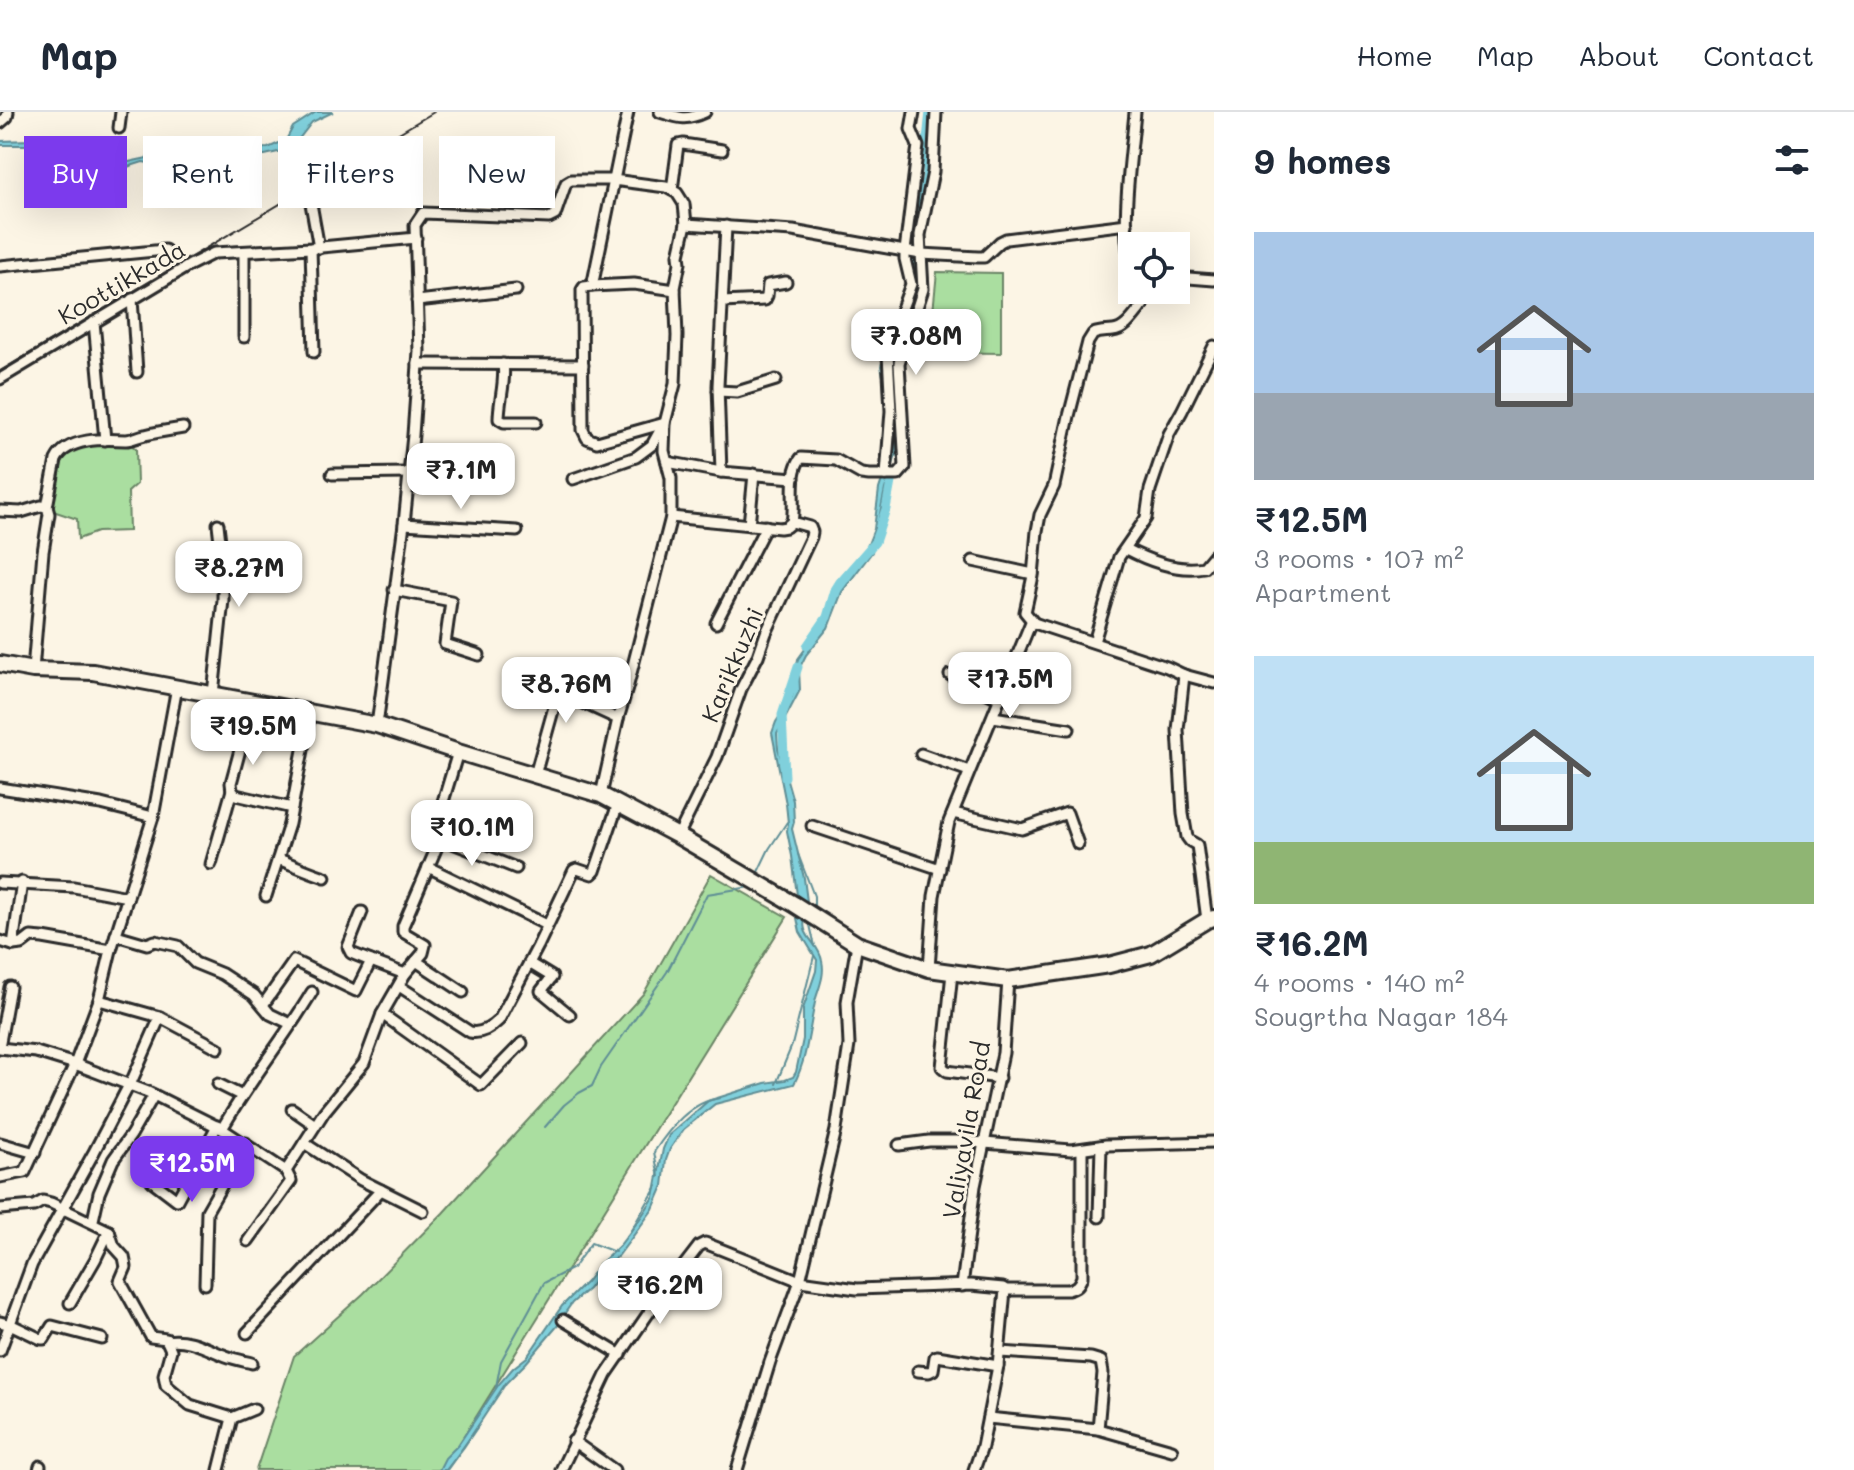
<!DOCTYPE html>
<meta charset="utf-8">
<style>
:root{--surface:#fff;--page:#f6f6f7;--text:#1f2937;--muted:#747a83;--line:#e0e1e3;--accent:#7c3aed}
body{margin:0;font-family:Mali,sans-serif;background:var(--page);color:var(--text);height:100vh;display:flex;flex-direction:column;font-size:30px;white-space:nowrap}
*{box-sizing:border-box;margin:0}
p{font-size:26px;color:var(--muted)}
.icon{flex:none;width:44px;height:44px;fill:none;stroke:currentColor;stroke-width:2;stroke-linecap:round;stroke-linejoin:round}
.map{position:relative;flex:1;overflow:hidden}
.drawer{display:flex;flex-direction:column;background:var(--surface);width:640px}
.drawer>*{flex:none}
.guide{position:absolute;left:24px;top:24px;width:760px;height:72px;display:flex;gap:16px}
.buttons{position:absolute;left:1118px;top:120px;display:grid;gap:16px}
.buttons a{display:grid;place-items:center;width:72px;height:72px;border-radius:0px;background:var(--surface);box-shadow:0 8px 32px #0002;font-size:40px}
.price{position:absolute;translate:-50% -68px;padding:0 18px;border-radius:16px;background:#fff;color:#222;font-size:26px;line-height:52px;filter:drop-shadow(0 2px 4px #0008)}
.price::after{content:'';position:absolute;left:50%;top:48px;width:24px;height:18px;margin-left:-12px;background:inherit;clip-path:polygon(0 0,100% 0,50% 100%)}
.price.current{background:var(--accent);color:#fff}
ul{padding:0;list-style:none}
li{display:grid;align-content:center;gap:16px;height:424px;padding:0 40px}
li span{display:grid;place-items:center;height:248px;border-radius:0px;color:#555}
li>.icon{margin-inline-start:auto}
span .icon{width:144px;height:144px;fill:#fffc;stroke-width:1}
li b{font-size:34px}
h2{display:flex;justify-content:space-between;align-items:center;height:96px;padding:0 40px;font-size:34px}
.tag{padding:0 28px;border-radius:0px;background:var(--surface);box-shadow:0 8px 32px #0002;font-size:28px;line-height:72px}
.tag.current{background:var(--accent);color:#fff}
header{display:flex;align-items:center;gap:48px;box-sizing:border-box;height:112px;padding:0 40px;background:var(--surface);border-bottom:2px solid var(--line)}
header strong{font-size:38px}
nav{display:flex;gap:44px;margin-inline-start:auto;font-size:28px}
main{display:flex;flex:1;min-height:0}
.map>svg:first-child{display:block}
.green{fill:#aadea0;stroke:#6a8466;stroke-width:2}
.water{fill:#80d0dc;stroke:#5e8e95;stroke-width:2}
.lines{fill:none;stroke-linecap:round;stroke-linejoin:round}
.stream{stroke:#5e8e95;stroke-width:2}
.canal{stroke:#80d0dc;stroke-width:9}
.street-casing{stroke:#2b2b2b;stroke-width:15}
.secondary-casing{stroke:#2b2b2b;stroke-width:20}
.street{stroke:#fcf5e5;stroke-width:9}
.secondary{stroke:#fcf5e5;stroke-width:14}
.rail{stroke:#2b2b2b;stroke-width:2}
.labels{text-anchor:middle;stroke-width:6;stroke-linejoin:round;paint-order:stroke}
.street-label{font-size:24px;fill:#2b2b2b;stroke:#fcf5e5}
</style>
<header>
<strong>Map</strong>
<nav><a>Home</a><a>Map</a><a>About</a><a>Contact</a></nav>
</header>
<main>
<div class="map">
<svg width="1214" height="1358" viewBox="0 0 1214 1358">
<rect width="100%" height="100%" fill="#fcf5e5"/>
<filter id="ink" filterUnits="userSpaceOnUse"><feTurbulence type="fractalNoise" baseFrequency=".0125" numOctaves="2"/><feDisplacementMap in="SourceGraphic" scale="16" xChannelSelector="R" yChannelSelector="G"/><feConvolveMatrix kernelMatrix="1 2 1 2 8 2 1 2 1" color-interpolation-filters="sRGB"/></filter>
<g filter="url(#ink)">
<g class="green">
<polygon points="937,160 1001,161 1001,241 929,240"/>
<path d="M122,330L129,331L136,337L137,372L128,380L129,419L97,420L78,427L77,407L53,399C54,378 53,336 82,333C95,332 108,331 122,330Z"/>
<polygon points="711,762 787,805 443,1358 256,1358 294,1244 363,1182 443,1101 644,881"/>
</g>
<g class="water">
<polygon points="316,0 333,0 312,10 291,37 265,43 236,43 219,54 201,58 180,57 143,50 121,57 93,57 77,55 50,32 37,30 33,33 0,33 0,29 32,28 36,25 52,27 71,41 79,50 97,52 124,51 147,46 177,53 208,52 217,47 229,37 268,36 286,28 293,15"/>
<polygon points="909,137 916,173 897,213 888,244 896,314 897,340 885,377 872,440 842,480 828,516 806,543 799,557 800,578 777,622 778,636 793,689 794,710 792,717 804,766 808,797 798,791 792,744 787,719 788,711 786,692 772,621 776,610 792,585 798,547 821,515 836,478 864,442 874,417 879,377 885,359 889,296 881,254 892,212 907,174"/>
<path d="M799,800L806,804C798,824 819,830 822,849C825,862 820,873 816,886C809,915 808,945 794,972L715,992L684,1017L670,1037L666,1048L663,1074L653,1097L619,1143L602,1159L588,1177L572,1191L562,1205L559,1204L557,1208L559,1212L526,1251L506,1271L464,1335L446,1358H439L445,1346L458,1333L499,1272L513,1256L527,1245L562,1194L586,1170L599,1153L620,1133L639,1108L654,1085L663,1037L669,1023L708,989L765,971L785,968L793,965L796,960L803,927V897L816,859L817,848L800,820L797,806Z"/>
</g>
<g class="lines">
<g class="stream">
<polyline points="798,742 814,784 814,794"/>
<polyline points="757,762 769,737 787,710"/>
<polyline points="809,809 815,834"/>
<polyline points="776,972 792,933 814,844"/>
<polyline points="545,1015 564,993 579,981 592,974 601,955 667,860 707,782 750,775"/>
<path d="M659,1065L654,1040C669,1017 691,989 720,986"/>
<polyline points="630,1120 657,1074"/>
<polyline points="496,1275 501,1249 544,1171 573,1156 591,1131 615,1140"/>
<polyline points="447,1358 481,1310"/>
</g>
<g class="canal">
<polyline points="912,133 927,62 927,28 930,0"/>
<polyline points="892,257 895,232 917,183 911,146"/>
<polyline points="807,534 827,505 835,478 840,470 875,430 886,397 891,370"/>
<polyline points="785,665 782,603 798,555"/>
</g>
<defs>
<g id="street">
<polyline points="628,0 593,170 592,174 584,175 582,178 583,318 587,326 597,330 665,311"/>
<path d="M660,0C679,6 686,9 705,0"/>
<polyline points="0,11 7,5 8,0"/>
<polyline points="119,16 121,0"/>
<polyline points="672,78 678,33 683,32 722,38"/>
<polyline points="310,86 319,136"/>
<polyline points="686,112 793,119 921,142 978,145 984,145 1000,130 1006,127 1127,112"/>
<polyline points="311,136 314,240"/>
<polyline points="244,140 244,225"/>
<path d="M1132,153C1119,120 1132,38 1135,0"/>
<polyline points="0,154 165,138"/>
<polyline points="1176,165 1214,168"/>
<polyline points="592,174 634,172 675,178"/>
<polyline points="132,187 137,260"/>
<polyline points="417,189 516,178"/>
<polyline points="722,190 765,188 767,184 768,173 786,170"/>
<polyline points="94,210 105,328"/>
<polyline points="418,252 583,253"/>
<path d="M503,252C506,270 499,288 499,307L504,310H536"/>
<polyline points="0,267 190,153 214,141 311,136 416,126"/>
<polyline points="718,279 737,280 776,268"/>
<polyline points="667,350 721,360 794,366"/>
<polyline points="721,360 718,274 726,114"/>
<polyline points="332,362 409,361"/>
<polyline points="886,363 891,299 888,242 890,229 911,172 905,147 905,139 917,41 918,34 911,17 914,0"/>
<polyline points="573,367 636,345 652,333 663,313"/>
<path d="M47,395L56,348C67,325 105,327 126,328C132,328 139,324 145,323C157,320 170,318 183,316"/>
<polyline points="0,399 21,400 41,394 47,395 49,402 43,440 33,558"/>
<polyline points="671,405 780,416 786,415 792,410"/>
<path d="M792,410C796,391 788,362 801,346L836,348L861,362L869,363H898L905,355L899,251L923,177L920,123L933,60L936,0"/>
<polyline points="404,412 517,419"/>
<polyline points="749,413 754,362"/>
<path d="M1126,437C1149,449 1177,460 1204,455L1214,443"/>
<polyline points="973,449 1033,462"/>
<polyline points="394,478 451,489 445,532 479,543"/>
<polyline points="716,511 766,414"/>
<path d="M1032,511H1034L1025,500L1033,464L1037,419L1040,403L1054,374L1069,304L1088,230L1093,222C1101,219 1106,220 1113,219C1126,218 1135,202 1143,193L1139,178"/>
<polyline points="1094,530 1119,445 1146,406 1150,378 1169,322 1182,299 1214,234"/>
<polyline points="950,563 1000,587"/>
<polyline points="1184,563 1178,618 1183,702 1187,725 1190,729 1197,733 1207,808"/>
<polyline points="213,582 223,488 223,456 218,412"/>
<polyline points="253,590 231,671 232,679 236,683 292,696"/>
<polyline points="993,605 1069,617"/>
<polyline points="377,613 404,412 413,323 419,239 415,113 423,101 549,106 555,103 566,71 571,68 613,68 666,75 677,81 684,92 686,112 679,143 680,151 675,176 677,224 675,272 665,311 664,339 671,366 671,405 628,573 618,607 601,683"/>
<polyline points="921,642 969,659"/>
<polyline points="535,663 556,588 562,584 566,583 618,607"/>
<polyline points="0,676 101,692 153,705"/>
<polyline points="953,701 1022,717 1067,701 1078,732"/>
<polyline points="812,714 940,757"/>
<polyline points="678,724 717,645 741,577 758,544 766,521 811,425 812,420 810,415 792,410"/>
<polyline points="440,726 516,756"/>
<path d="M278,747C294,753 309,760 325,765"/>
<polyline points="211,752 232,678"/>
<polyline points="428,755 547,813"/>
<polyline points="0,771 74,775 128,785"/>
<polyline points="266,784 289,712 310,601"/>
<polyline points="362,800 348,835 351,841 371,849"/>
<polyline points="116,823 147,832 155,829 178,834 195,851 222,862 254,883 270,902 291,912"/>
<polyline points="0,829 13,833 22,832 31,825 43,826 111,838"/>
<polyline points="13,833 22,770"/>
<polyline points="416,849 463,880"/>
<polyline points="529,851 552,865 541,879 570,903"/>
<polyline points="929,857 934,784 949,710 1031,510 1167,555 1184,563 1214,571"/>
<polyline points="952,861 942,955 947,959 999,966"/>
<path d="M399,874L470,920C481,922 491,916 499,908L538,834L574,758L577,757L592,762L595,759L618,692"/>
<polyline points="99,888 160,905 218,936"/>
<polyline points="263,893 294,849 356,879 371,849 405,862"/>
<polyline points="382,902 481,973 522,931"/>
<polyline points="0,930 10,875"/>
<polyline points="0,936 36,940 75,952 148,980 222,1017 286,1059 324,1000 364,951 382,902 405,862 423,841 425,833 403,820 403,814 448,709 442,693 458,640"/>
<polyline points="218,972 242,984"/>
<polyline points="130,973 160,905"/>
<polyline points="292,997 315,1013"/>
<path d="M222,1017C249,969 284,927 312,880"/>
<polyline points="0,1031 35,1041"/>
<polyline points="304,1031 361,1068 423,1099"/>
<polyline points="899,1033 929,1029 960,1029 1071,1038 1106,1033 1214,1030"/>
<polyline points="0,1065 25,1060 75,952 99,888 111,838 153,705 177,575"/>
<polyline points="152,1069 177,1088 217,1014"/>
<polyline points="0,1097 34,1094 43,1089 51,1091 109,1119 114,1134 124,1145 126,1155 120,1169 151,1225 166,1227 171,1238 164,1263 166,1273 190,1293 232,1306 254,1297"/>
<polyline points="1099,1105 1101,1034"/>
<polyline points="93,1108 99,1081 113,1048 131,1023 154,983"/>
<polyline points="248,1129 291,1069 286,1059"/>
<polyline points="205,1172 207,1099 246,1031"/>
<polyline points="962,1174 975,1074 1003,941 1008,868"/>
<path d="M1005,1178H1068C1076,1176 1079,1173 1082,1165V1038"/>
<polyline points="70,1191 95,1148 109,1119"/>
<polyline points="563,1208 621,1243"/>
<polyline points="0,1210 14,1214 41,1227 44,1227 52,1214 102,1227"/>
<polyline points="247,1221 381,1078"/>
<path d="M167,1229C188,1225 207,1237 226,1244C234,1247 244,1249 252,1251"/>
<polyline points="0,1239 32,1152 93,1042 129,973"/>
<polyline points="1000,1240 1091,1246 1101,1249 1103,1261 1098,1317"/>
<polyline points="918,1259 929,1260 933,1258 935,1245 937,1244 998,1254"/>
<polyline points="988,1306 1098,1317 1172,1338"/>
<polyline points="573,1329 614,1358"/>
<polyline points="39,1358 40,1354"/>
<polyline points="219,1358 232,1306"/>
<polyline points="561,1358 606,1263 659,1186 699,1134 705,1131 800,1169 857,1177 971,1173 1003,1176 1005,1178 998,1254 982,1335 974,1358"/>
<polyline points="737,1358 770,1250 800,1169 836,1018 849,933 847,890 857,832"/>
</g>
<polyline id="secondary" points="0,552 33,558 93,560 377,613 458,640 601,683 678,724 794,792 857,832 929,857 1008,868 1109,853 1151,842 1207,808 1214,806"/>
</defs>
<use href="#street" class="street-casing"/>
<use href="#secondary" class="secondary-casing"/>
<use href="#street" class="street"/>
<use href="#secondary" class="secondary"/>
<polyline class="rail" points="0,259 434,0"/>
</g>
</g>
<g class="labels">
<g class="street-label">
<text transform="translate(122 171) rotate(-30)" y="8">Koottikkada</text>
<text transform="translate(733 553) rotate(-67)" y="8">Karikkuzhi</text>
<text transform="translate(967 1018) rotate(-80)" y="8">Valiyavila Road</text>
</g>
</g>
</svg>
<div class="buttons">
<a><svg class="icon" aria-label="locate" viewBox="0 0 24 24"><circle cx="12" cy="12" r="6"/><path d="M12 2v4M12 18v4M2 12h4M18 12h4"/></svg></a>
</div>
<b class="price" style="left:916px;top:265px">₹7.08M</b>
<b class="price" style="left:461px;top:399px">₹7.1M</b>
<b class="price" style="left:239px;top:497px">₹8.27M</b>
<b class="price" style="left:1010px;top:608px">₹17.5M</b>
<b class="price" style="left:566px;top:613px">₹8.76M</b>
<b class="price" style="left:253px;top:655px">₹19.5M</b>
<b class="price" style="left:472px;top:756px">₹10.1M</b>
<b class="price current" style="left:192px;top:1092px">₹12.5M</b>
<b class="price" style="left:660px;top:1214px">₹16.2M</b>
<div class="guide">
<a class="tag current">Buy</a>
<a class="tag">Rent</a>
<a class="tag">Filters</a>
<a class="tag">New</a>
</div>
</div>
<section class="drawer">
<h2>9 homes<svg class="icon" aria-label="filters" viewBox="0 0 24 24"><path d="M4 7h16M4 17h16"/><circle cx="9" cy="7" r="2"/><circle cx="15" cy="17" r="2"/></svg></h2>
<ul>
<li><span style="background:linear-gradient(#a9c7e8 65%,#9aa5b1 0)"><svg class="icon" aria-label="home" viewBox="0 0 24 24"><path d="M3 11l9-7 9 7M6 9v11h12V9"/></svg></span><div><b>₹12.5M</b><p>3 rooms · 107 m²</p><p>Apartment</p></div></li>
<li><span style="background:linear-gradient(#bfe0f5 75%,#8fb573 0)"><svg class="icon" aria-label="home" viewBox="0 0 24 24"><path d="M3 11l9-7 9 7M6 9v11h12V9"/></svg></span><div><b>₹16.2M</b><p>4 rooms · 140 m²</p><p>Sougrtha Nagar 184</p></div></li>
</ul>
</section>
</main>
